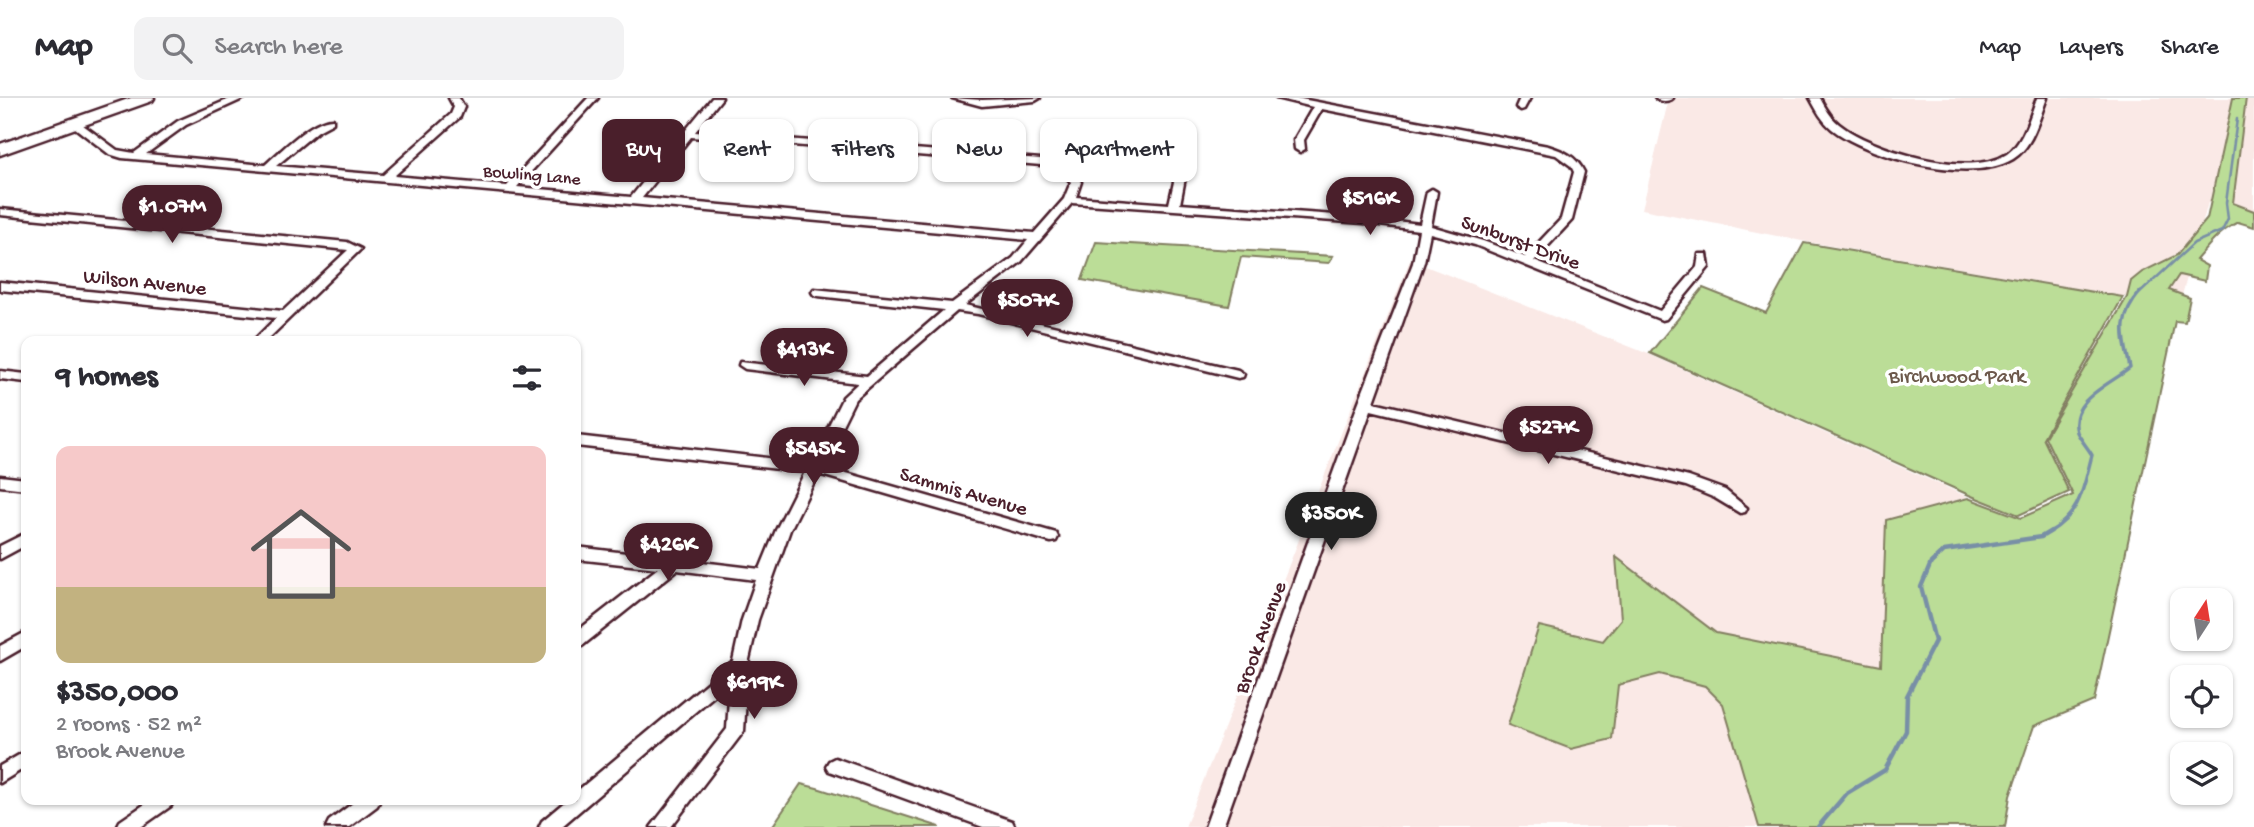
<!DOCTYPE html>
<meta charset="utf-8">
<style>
:root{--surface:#fff;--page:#f2f2f3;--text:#2b2b33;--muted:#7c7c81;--line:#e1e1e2;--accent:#4a1f2b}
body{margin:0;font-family:"Gochi Hand",sans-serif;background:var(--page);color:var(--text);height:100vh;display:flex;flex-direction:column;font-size:26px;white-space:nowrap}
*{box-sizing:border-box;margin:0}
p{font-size:23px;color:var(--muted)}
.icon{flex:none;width:38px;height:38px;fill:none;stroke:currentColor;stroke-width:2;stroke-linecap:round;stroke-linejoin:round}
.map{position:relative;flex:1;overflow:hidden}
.sheet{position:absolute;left:21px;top:238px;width:560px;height:469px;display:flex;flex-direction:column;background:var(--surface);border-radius:14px;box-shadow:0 2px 5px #0004}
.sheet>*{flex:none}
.banner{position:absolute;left:602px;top:21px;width:665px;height:63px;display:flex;gap:14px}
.needle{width:46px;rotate:12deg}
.fabs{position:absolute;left:2170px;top:490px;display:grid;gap:14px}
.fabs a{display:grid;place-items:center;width:63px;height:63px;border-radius:14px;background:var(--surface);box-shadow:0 2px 5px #0004;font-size:35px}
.price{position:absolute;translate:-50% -60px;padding:0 16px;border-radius:24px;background:var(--accent);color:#fff;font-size:23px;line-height:46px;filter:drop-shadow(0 2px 4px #0008)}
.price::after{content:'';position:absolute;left:50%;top:42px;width:21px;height:16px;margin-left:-10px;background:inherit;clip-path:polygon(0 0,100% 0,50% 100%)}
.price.selected{background:#222;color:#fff}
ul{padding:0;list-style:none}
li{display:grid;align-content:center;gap:14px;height:371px;padding:0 35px}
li+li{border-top:2px solid var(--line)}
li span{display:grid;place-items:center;height:217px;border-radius:14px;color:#555}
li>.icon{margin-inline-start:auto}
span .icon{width:126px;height:126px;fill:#fffc;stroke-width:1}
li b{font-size:30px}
h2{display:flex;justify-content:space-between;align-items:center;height:84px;padding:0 35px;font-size:30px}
.pill{padding:0 24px;border-radius:14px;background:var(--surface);box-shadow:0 2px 5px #0004;font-size:24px;line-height:63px}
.pill.selected{background:var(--accent);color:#fff}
header{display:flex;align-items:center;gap:42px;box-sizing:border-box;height:98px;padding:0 35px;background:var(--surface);border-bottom:2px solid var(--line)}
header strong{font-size:33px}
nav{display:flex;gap:38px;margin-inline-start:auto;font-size:24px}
.search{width:490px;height:63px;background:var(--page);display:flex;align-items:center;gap:18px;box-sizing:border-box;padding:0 24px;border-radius:14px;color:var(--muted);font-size:26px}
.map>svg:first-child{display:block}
.built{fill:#fae9e6}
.green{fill:#bbdd97;stroke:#827e61;stroke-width:2}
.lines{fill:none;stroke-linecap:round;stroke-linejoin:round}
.stream-far2{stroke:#788fa6;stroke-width:2.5}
.stream-far1{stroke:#788fa6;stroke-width:3.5}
.stream{stroke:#788fa6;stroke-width:4.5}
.minor-casing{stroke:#4a1f2b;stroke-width:5}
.primary-casing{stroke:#4a1f2b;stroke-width:5}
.minor{fill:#fff;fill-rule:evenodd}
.primary{fill:#fff;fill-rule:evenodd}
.labels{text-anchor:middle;stroke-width:7;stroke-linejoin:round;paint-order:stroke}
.far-street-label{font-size:18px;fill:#4a1f2b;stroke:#fff}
.street-label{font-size:21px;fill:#4a1f2b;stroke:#fff}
.park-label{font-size:21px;fill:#6c584b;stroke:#fff}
</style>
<header>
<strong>Map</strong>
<div class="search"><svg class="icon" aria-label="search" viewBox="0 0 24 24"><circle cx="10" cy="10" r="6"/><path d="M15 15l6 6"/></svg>Search here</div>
<nav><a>Map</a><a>Layers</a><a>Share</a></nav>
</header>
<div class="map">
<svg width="2254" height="729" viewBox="0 0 2254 729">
<rect width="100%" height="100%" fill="#fff"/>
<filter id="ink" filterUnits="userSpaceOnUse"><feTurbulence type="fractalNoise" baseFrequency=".0143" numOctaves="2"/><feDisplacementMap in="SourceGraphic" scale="14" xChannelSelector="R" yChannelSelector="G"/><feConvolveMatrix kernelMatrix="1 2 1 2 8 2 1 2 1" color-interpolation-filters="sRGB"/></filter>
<g filter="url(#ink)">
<g class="built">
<polygon points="1669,0 2254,0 2254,114 2208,105 2179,208 1802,143 1642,111"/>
<polygon points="1410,162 1646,255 1968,399 1886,422 1882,568 1716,535 1616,460 1621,521 1603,543 1612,641 1618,587 1660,576 1705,588 1723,606 1759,729 1185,729"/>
</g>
<g class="green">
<path d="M2233,0H2246L2233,105L2254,113V129L2238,124C2220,133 2208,148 2196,162L2207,168L2205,183L2179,177L2169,192L2190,200L2185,224L2175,223L2094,603L2034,628L2010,698L2005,729H1759L1723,606L1705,588L1660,576L1618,587L1612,641L1571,651L1508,627L1539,528L1603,543L1621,521L1616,459L1716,535L1881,568L1886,422L1968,400L2021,420L2073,397L2045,339L2127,199L2131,183L2142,174L2177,157L2207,121Z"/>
<polygon points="1096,144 1333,158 1329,165 1241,159 1229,208 1082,182"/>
<polygon points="1804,145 2123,199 2043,340 2069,394 2019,417 1969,397 1650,255 1703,190 1766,215"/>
<polygon points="801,686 817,690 940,729 772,729"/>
</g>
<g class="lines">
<polyline class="stream-far2" points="2139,196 2194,145 2222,133 2228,121 2226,105 2237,21"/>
<path class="stream-far1" d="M2048,435C2081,416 2083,391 2092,357C2088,350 2080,341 2077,334C2068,302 2111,286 2130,270C2123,236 2117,222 2140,194"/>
<polyline class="stream" points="1818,729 1847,695 1885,672 1906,633 1907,598 1935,543 1921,489 1931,465 1944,453 2041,439 2051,433"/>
<defs>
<g id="minor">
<path d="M232,0H245L186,27L146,56L265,67C280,54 313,20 333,21V25L318,33L276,68L383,77L451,16L454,9L449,0H459L464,9L460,19L394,78L507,88L588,0H598L517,89L631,99L712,0H722L695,34L1041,61C1058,65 1071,69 1081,84L1076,99L1169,106L1176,75V56L1169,49L1157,44V40C1169,38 1179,46 1186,55V75L1180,106L1363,119L1420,126L1427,94L1432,91L1437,94L1431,128L1483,143L1525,159L1561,121L1574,74L1571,68L1556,57L1322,11L1304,42L1305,51L1300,54L1295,51L1294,42L1313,9L1276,0H1296L1548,48C1564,53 1576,58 1584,74L1572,122L1534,163L1660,213L1697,169L1699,156H1707L1709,169L1666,221L1662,222L1475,147L1430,135L1424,164L1374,304L1689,379L1725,392L1747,410L1745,414L1740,415L1715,400L1686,388L1371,312L1223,729H1205L1358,306L1413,165L1419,132L1363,125L1072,105L1021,164L965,207L1238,272L1244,276L1243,279L1238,280L978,216L957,213L855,301L822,368L1056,435L1058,439L1056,443L1051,444L818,376L790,432L758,522L748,566L744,633L671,729H651L727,631L730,584L561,729H539L542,723L567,702H576V694L733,563L742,522L756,482L677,472L582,548L576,549V534L658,470L576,461V449L760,471L776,432L805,374L576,348V338L810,365L843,299L858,285L745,271L739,267L740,264L867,278L944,212L818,198L814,197L812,194L814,191L952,205L1013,160L1028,142L122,60L109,56L70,26L79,24L117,52L134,55L178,23ZM691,39L1041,67L1062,75L1071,84L1064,101L1034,135L642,100Z"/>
<polygon points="952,0 982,2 1040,0 1035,3 982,8"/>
<polygon points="1520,0 1530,0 1524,11 1521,12 1516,9"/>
<path d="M1655,0H1673C1669,4 1659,4 1655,0Z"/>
<path d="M1810,0H1820C1825,9 1830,19 1839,26C1871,52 1969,81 2007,56C2024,44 2030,18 2037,0H2047C2039,20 2033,49 2013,61C1971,87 1869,60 1832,31C1822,23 1816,11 1810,0Z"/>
<polygon points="0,111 347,144 361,151 266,243 253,243 276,220 0,192 0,184 283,213 348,152 0,117"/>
<polygon points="0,273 26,276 26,284 0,281"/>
<polygon points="0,378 26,381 26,391 0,388"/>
<polygon points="26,435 26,447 0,461 0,448"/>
<polygon points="26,534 26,548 0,563 0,548"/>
<polygon points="26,653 26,669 0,685 0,668"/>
<polygon points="835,660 1012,723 1015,729 983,729 829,673 826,668 829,663"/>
<polygon points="151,702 174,702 171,708 141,729 117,729 120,723"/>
<polygon points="357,702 380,702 377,708 349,729 326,729 329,723"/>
</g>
<polygon id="primary" points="131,0 154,0 152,3 0,57 0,46"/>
</defs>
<use href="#minor" class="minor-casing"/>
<use href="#primary" class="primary-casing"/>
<use href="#minor" class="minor"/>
<use href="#primary" class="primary"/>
</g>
</g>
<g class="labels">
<g class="far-street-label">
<text transform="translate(532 76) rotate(5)" y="6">Bowling Lane</text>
</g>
<g class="street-label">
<text transform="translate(1521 143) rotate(20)" y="7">Sunburst Drive</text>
<text transform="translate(145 183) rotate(6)" y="7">Wilson Avenue</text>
<text transform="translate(964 392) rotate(16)" y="7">Sammis Avenue</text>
<text transform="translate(1259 539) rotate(-70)" y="7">Brook Avenue</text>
</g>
<g class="park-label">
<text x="1957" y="284">Birchwood Park</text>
</g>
</g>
</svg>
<div class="fabs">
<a><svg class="needle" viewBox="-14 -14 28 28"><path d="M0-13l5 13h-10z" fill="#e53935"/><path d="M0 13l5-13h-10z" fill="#7c7c81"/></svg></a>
<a><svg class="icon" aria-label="locate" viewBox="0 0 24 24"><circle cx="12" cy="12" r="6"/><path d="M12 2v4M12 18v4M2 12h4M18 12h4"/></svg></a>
<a><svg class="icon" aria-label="layers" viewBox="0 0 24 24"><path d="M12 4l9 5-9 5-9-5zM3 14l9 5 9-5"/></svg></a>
</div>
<b class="price" style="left:1370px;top:139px">$516K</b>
<b class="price" style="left:172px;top:147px">$1.07M</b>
<b class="price" style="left:1027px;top:241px">$507K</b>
<b class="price" style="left:804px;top:290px">$413K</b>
<b class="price" style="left:1548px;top:368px">$527K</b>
<b class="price" style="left:814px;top:389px">$545K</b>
<b class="price selected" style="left:1331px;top:454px">$350K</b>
<b class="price" style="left:668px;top:485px">$426K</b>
<b class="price" style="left:754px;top:623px">$619K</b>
<div class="banner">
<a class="pill selected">Buy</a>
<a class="pill">Rent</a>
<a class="pill">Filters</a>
<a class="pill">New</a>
<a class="pill">Apartment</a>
</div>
<section class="sheet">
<h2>9 homes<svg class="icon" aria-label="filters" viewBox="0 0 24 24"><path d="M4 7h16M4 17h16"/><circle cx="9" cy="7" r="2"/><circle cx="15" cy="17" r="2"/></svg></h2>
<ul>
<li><span style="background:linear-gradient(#f6c9c9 65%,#c2b280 0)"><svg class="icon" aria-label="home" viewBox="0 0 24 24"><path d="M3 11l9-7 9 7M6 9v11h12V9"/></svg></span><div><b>$350,000</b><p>2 rooms · 52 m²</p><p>Brook Avenue</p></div></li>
</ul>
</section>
</div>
